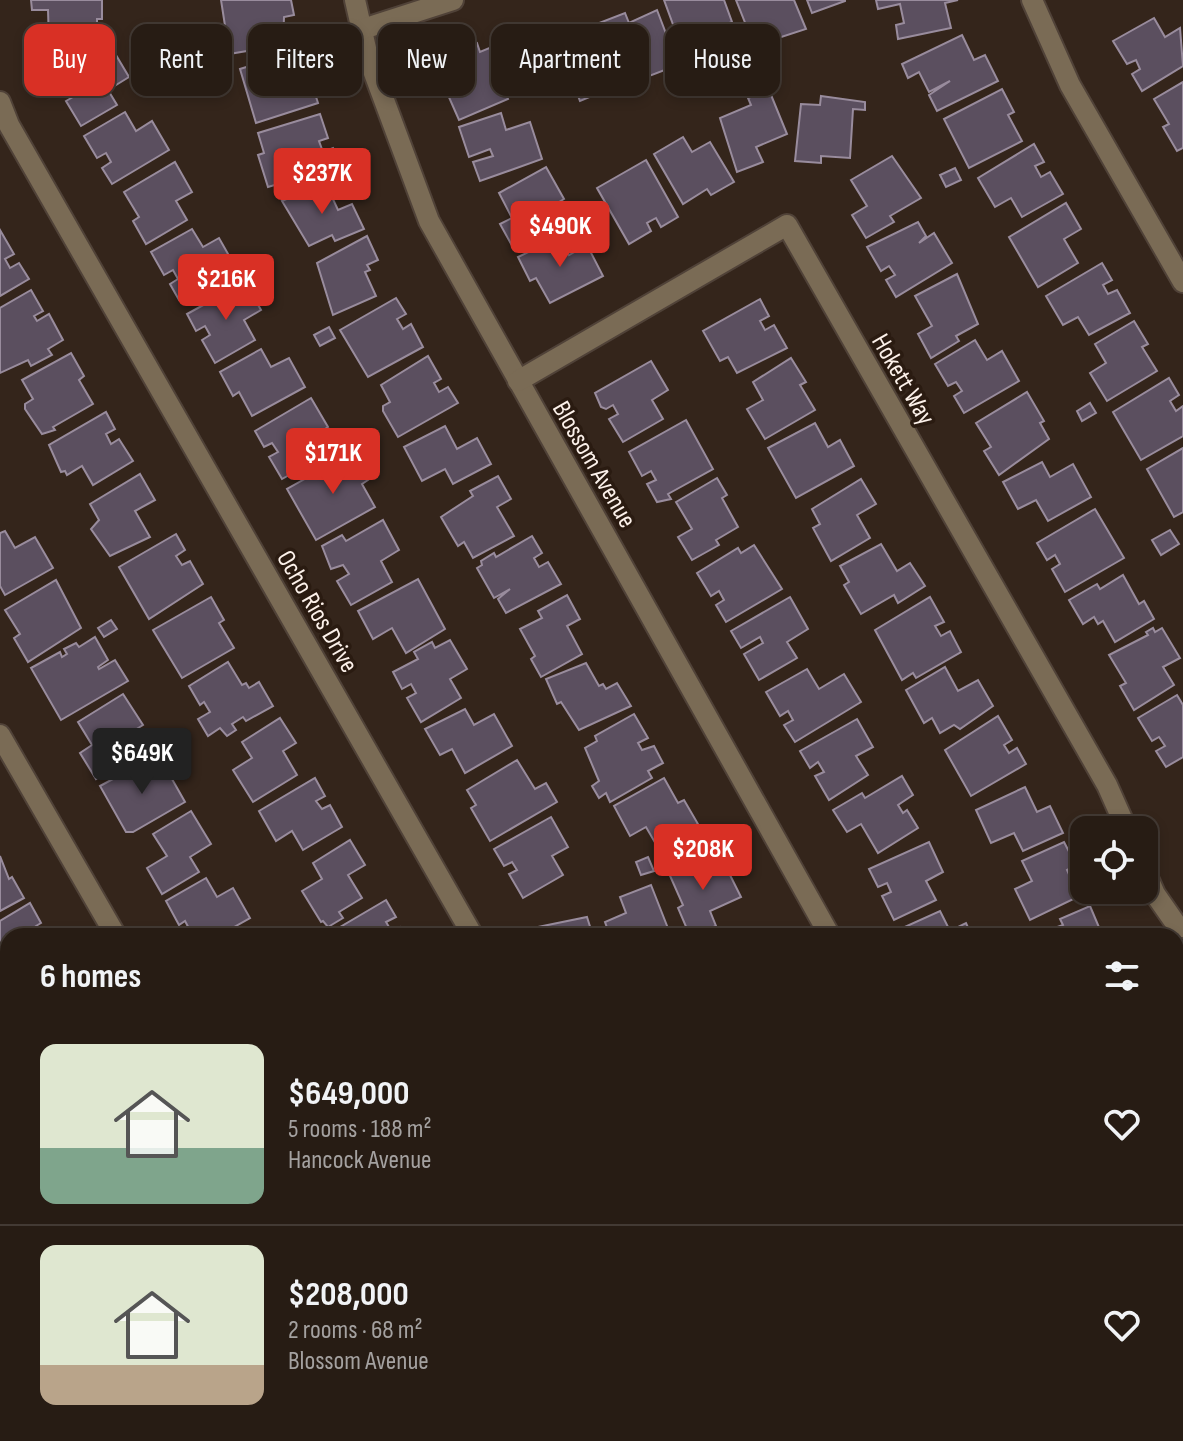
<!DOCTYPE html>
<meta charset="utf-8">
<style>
:root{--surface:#271c14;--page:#2f251d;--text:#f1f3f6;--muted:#a4a1a0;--line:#433a34;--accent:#d93025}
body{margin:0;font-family:"Sofia Sans Condensed",sans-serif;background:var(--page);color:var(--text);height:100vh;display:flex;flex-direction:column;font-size:30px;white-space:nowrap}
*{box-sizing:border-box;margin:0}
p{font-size:26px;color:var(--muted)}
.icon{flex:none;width:44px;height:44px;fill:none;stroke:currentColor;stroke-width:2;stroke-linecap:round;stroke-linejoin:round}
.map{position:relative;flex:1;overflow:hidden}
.panel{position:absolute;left:0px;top:928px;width:1184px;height:514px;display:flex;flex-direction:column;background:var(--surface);border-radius:24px 24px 0 0;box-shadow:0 4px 12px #0003,0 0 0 2px var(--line)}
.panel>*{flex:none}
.banner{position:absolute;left:24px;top:24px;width:1136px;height:72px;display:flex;gap:16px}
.tools{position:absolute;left:1070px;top:816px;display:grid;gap:16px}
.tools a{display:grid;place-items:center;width:88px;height:88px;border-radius:16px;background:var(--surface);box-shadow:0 4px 12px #0003,0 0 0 2px var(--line);font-size:40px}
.price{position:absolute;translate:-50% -68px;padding:0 18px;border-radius:8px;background:var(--accent);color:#fff;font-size:26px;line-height:52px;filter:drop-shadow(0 2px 4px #0008)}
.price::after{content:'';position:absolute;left:50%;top:48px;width:24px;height:18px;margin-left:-12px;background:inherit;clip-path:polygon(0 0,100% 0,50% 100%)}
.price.active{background:#222;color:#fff}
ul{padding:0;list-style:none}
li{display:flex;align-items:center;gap:24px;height:200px;padding:0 40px}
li+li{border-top:2px solid var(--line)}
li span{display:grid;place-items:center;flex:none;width:224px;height:160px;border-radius:16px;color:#555}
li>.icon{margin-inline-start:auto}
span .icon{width:96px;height:96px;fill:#fffc;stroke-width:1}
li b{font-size:34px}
h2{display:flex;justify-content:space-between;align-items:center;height:96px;padding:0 40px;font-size:34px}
.tag{padding:0 28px;border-radius:16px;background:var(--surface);box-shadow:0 4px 12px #0003,0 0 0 2px var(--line);font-size:28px;line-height:72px}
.tag.active{background:var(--accent);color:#fff}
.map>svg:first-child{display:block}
.building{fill:#5b4f5f;stroke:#998c9d;stroke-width:2}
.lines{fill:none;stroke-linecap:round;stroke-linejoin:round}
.minor-casing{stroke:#504238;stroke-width:24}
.minor{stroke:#7a6b55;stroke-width:20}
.labels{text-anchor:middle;stroke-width:7;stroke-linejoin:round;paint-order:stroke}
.street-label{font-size:26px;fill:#fcf1ea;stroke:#2a1b11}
</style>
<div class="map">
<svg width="1183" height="1441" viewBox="0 0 1183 1441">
<rect width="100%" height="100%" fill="#34251b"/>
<g class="building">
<polygon points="31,0 102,0 102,19 97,19 97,40 49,43 48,10 32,10"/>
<polygon points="221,0 291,0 294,15 284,17 283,45 223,55 219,33 226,32"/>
<polygon points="664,0 724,0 732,22 710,30 717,48 685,60 681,48 676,50 670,32 675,30"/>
<polygon points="736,0 794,0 806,29 772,40 767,28 750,35"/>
<polygon points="807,0 845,0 845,1 812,13"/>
<polygon points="876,0 958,0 945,3 951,28 898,39 896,25 904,23 900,4 878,9"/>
<polygon points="657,10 678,65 623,86 599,23 625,13 629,23"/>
<polygon points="1154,18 1165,37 1180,28 1183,66 1142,91 1132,74 1140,69 1136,60 1127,64 1113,41"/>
<polygon points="565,33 573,55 598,45 614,87 580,101 571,78 554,86 537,44"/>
<polygon points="962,35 974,60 985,55 998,81 937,111 929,95 950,81 929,92 919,72 908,78 902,64"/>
<polygon points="477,43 480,52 499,44 512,76 501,81 508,99 459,120 448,95 455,92 444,66 468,56 465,48"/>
<polygon points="110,45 129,77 108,90 117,105 81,126 66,101 80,93 76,86 65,93 55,84 52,70 73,58 76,64"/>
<polygon points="295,52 304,81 310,78 318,103 256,123 240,69"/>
<polygon points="1183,82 1183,148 1177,151 1163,127 1169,124 1154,99"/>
<polygon points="1002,89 1014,112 1008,115 1022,141 969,168 944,119"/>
<polygon points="769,90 787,134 756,147 763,162 737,172 720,118 751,105 748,98"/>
<polygon points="821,96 865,102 865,110 853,109 850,158 821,156 821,163 795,161 801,104 820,105"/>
<polygon points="125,112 136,131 152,121 169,150 112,184 102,168 111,162 106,153 97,158 84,136"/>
<polygon points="501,113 506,130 530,122 542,159 480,181 473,162 493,156 490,149 469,157 459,127"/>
<polygon points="320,114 328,138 319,141 323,152 333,148 338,166 268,187 258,155 264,153 258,133"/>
<polygon points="683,137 692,152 710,142 734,182 711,195 707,189 683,204 654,154"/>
<polygon points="1034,144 1044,162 1035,166 1041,177 1050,172 1063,194 1022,217 1011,198 995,207 978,178"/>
<polygon points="892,156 921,198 890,216 894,222 866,238 852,215 867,206 851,180"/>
<polygon points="646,160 678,217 661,227 656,218 647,223 651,231 629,244 597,188"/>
<polygon points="175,162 192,192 176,201 187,220 146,244 133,221 139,217 124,192"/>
<polygon points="546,167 564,199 544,211 554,229 515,251 500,224 512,218 499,193"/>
<polygon points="955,168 961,180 946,187 940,175"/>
<polygon points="325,182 338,210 352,204 364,229 335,241 332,235 309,246 282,201"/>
<polygon points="1066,203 1081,229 1064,239 1078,263 1038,287 1009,237"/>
<polygon points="918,222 926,236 919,243 934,233 952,263 896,297 886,280 895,275 889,266 881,271 867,247"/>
<polygon points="192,229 203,247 219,238 236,268 231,270 233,274 223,279 221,276 179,300 170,284 178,279 173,270 164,275 151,252"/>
<polygon points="0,230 14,254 5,259 10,268 19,263 29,279 0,296"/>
<polygon points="367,236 378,260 367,265 370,270 365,272 376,296 333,315 317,263"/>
<polygon points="560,237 569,255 587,245 603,276 550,303 536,278 530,281 518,257"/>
<polygon points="1102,263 1112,280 1103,285 1108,294 1117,290 1130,313 1089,335 1078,317 1063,325 1046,296"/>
<polygon points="957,274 978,324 956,336 959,341 931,358 918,334 932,326 915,296"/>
<polygon points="245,282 261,310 244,320 255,340 215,363 202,340 210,335 205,326 196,331 187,314"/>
<polygon points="31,290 43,311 34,316 37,321 49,314 63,340 48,349 52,355 31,366 28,360 0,373 0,308"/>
<polygon points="396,298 406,314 397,319 403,329 411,324 423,347 368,377 340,330"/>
<polygon points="760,299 769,316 760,321 765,330 774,325 787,348 737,373 728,357 720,361 703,331"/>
<polygon points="1134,321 1148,344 1142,347 1157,371 1107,401 1090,373 1106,363 1095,344"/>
<polygon points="329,327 335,338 320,346 314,335"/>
<polygon points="975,340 987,360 1002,351 1019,381 964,413 954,396 962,391 956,382 948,386 935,364"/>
<polygon points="261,349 271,367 289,358 305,387 252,416 239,392 233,396 220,372"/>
<polygon points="71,353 84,376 79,380 93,404 53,427 55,430 42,434 25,409 25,404 33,399 22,380"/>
<polygon points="428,356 441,379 434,383 439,392 448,387 458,403 398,437 383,411 383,406 390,402 381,385"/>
<polygon points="791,358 806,382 800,385 815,410 765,439 747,409 763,400 753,382"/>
<polygon points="651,361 668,390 652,400 663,419 623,442 609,419 618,414 613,405 606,409 601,407 595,393"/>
<polygon points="1169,378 1179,395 1170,401 1176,411 1183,406 1183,436 1141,460 1113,412"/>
<polygon points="1027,392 1044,421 1040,423 1049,439 999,475 984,451 991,447 976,423"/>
<polygon points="311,398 328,427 312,437 323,456 282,479 269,457 278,452 272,443 264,447 255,431"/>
<polygon points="1090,403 1096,413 1082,421 1077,411"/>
<polygon points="106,412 115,429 106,434 111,444 119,439 133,461 93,485 82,466 67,475 65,471 61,472 49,445"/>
<polygon points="686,420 713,469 668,494 671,499 657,502 647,484 656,480 651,471 642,476 629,452"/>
<polygon points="815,423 828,447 840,440 854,466 796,498 768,448"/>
<polygon points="445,426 457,449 477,438 491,464 453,484 445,469 422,481 404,447"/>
<polygon points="1183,448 1183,512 1174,517 1147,469"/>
<polygon points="353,452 368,480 362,484 375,507 316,540 287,489"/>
<polygon points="1042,462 1050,477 1073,464 1091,497 1048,521 1036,500 1018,509 1003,482"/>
<polygon points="140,474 155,500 135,511 150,537 110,556 91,529 99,520 90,504"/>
<polygon points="498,476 511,499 497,507 514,536 473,558 464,542 458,546 441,517 473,496 470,491"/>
<polygon points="717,478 727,495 722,498 738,527 716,540 719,545 692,560 678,537 692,529 676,502"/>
<polygon points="861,479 876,504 857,515 870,538 831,561 813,528 820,524 812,509"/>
<polygon points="1095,509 1124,558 1065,592 1052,569 1060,564 1055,555 1047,560 1037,543"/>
<polygon points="383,520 399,550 381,561 392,582 351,605 337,581 349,574 343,565 331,569 322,546 342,535 346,541"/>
<polygon points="1170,530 1179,544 1161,555 1152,540"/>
<polygon points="5,531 15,548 35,537 53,568 5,595 0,586 0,533"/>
<polygon points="176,534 185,550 176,556 182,565 190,561 203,584 149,619 119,567"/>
<polygon points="532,536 542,553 534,558 539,567 548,562 561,584 506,613 498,599 510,589 494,598 477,568 482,565 481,561 494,553 496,557"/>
<polygon points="881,544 897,571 910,563 925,586 898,603 894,595 861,614 844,585 849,582 840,566"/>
<polygon points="754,545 782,589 726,622 716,605 724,600 719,591 711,596 697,573 738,548 741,553"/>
<polygon points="1123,575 1139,604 1144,601 1154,619 1115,642 1103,621 1098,624 1094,617 1083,624 1069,600 1097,584 1100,589"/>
<polygon points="418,579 445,629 406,653 392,628 373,639 358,611"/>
<polygon points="56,580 81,628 28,662 14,638 20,634 5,610"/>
<polygon points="567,595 580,619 567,626 582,654 541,677 531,659 535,656 520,629 542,618 538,611"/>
<polygon points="211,597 224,620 219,623 234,648 182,678 153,630"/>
<polygon points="790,597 808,629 787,642 797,658 759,680 744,654 763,643 760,637 741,648 731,631"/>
<polygon points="930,597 944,622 935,626 941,636 950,631 961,652 916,678 913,673 902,680 875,630"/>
<polygon points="111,620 117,629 104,637 98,628"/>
<polygon points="1153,628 1155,632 1162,628 1180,658 1163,667 1174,685 1134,710 1120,686 1126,683 1109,655 1148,635 1146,632"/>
<polygon points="95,637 108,660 98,667 99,669 115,660 128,681 61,720 31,668 60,652 62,657 67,654 64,649 76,643 79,647"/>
<polygon points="450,640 467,669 450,679 461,698 421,722 407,698 416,693 411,684 402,689 393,672 418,659 414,652 432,642 435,648"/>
<polygon points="228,662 242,685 246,683 249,688 259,682 273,706 246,721 243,717 232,724 236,730 227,736 220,728 208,736 198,719 210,712 204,702 200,705 189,686"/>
<polygon points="586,663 599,686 603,684 606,689 617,683 631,706 579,730 561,702 557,704 546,679"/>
<polygon points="945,667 958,691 978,680 993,706 960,729 954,725 940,733 932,718 924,723 906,690"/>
<polygon points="807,669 819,689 844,674 861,702 795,742 784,725 793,720 788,711 780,716 766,692"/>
<polygon points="123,694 143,725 122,738 133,755 96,779 80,753 92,745 78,722"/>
<polygon points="1177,695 1183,705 1183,757 1166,767 1156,751 1165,746 1159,737 1152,741 1138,718"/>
<polygon points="465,709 474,725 494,714 512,746 465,773 452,749 440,755 425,729"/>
<polygon points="634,714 648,738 638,743 642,750 654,746 663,763 648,771 652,778 610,802 606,793 599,798 592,786 599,781 585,748 597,741 595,736"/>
<polygon points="998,716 1012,740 1004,745 1009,753 1017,748 1026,764 971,796 945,750"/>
<polygon points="280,718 296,743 283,751 297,775 253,802 233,770 252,758 242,742"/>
<polygon points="857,719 873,747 856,756 868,775 829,800 815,776 824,772 818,762 810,768 800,751"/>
<polygon points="152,758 162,776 168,772 185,802 133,832 126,832 100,786"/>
<polygon points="517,760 535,789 546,783 557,802 490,841 471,808 476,805 467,790"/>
<polygon points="902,776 913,795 898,805 903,813 907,810 918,828 878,853 861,824 847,832 833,810 862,793 865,798"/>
<polygon points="315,778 325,796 316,801 322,809 330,805 342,827 303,850 292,831 276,841 259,811"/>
<polygon points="664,778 678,803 684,800 698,824 657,846 646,827 630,836 614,806"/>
<polygon points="1025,787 1037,812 1050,806 1063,833 1023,851 1014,833 991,843 976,810"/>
<polygon points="191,811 211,844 190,857 199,872 162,894 147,868 167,856 153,834"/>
<polygon points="551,817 568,847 552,856 563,875 523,898 509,874 517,870 512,862 504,866 494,849"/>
<polygon points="350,840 365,865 348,875 362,898 339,912 343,918 328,927 323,921 321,922 302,891 322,879 313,863"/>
<polygon points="929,842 943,872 926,881 936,900 894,920 882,896 891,892 887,883 878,887 869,869"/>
<polygon points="1064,842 1076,865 1067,870 1071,879 1080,875 1084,890 1088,892 1030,920 1015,889 1032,881 1022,861"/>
<polygon points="720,855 741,897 710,911 716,926 690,936 678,908 683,905 667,869 687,860 692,873 703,868 701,863"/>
<polygon points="0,856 9,879 12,877 24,898 0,911"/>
<polygon points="648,857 654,871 641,875 636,862"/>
<polygon points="206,878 217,897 233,888 250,918 218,936 193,936 185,921 179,925 166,901"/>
<polygon points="651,885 671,936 610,936 605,922 626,913 620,897"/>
<polygon points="386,900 396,917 386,922 392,932 400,927 406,936 331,936 330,933"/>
<polygon points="30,903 41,923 36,926 42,936 8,936 8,971 0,961 0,921"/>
<polygon points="1090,906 1101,932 1092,936 1032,936 1063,925 1060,919"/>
<polygon points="940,911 950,931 966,923 972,936 901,936 898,930"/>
<polygon points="587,917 593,936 536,936 533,928"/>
<polygon points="1183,999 1183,1056 1176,1056 1176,1014 1182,1014"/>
<polygon points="1179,1122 1183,1122 1183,1180 1176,1181 1176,1123"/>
<rect x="0" y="1305" width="8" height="58"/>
</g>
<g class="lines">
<defs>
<g id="minor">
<polyline points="355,0 368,57 429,221 830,936"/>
<polyline points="1032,0 1070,85 1183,282"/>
<polyline points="360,30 453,0"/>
<polyline points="0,102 9,125 473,936"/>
<polyline points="518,381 787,225 1107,785 1127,830"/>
<polyline points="0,735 116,936"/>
<polyline points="1144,869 1155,894 1178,927 1183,927"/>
<polyline points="1176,1244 1183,1243"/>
<polyline points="0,1426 8,1426"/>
</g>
</defs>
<use href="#minor" class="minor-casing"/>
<use href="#minor" class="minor"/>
</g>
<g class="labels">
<g class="street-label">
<text transform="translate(904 379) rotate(60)" y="9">Hokett Way</text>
<text transform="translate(595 464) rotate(60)" y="9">Blossom Avenue</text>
<text transform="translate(318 611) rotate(60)" y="9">Ocho Rios Drive</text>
</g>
</g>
</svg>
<div class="tools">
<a><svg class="icon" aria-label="locate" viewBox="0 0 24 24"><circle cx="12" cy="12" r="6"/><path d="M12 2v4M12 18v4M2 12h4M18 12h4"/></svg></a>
</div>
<b class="price" style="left:322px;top:216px">$237K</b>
<b class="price" style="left:560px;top:269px">$490K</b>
<b class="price" style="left:226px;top:322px">$216K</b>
<b class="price" style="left:333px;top:496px">$171K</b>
<b class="price active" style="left:142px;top:796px">$649K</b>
<b class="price" style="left:703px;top:892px">$208K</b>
<div class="banner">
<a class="tag active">Buy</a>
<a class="tag">Rent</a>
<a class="tag">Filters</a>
<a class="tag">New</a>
<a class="tag">Apartment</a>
<a class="tag">House</a>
</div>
<section class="panel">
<h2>6 homes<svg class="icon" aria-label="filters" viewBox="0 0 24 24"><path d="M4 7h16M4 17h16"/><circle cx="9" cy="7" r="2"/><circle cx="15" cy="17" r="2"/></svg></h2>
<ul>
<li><span style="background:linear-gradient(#dfe7d0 65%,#7fa58c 0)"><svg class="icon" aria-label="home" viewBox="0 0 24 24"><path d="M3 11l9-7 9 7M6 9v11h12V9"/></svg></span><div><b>$649,000</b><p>5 rooms · 188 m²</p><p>Hancock Avenue</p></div><svg class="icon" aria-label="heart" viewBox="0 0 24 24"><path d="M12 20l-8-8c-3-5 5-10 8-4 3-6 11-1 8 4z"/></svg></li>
<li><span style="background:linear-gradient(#dfe7d0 75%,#b9a48a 0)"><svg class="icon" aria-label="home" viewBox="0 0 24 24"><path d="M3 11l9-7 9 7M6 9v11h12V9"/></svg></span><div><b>$208,000</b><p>2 rooms · 68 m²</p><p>Blossom Avenue</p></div><svg class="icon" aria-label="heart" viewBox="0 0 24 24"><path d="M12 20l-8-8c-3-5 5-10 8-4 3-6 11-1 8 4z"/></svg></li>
</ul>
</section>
</div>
